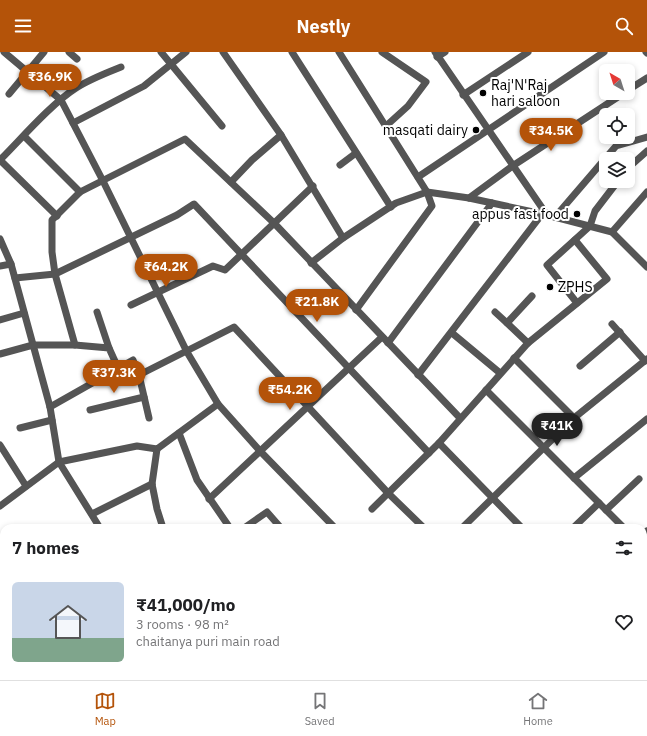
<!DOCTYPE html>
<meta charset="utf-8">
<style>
:root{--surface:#fff;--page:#f2f2f2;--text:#202124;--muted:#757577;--line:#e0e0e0;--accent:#b45309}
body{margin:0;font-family:"IBM Plex Sans",sans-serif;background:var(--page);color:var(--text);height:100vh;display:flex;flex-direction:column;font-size:15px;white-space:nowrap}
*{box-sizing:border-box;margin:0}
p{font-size:13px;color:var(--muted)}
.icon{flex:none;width:22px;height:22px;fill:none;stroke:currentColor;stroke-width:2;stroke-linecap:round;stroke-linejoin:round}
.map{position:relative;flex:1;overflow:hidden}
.details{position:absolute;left:0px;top:472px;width:647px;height:156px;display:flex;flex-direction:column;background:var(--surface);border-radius:12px 12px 0 0;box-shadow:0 2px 6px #0003}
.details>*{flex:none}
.needle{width:26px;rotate:321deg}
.buttons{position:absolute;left:599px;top:12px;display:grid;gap:8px}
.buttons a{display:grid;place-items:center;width:36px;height:36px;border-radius:6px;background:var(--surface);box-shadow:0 2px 6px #0003;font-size:20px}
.price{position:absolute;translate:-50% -34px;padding:0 9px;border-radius:14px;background:var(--accent);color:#fff;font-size:13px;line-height:26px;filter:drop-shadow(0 1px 2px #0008)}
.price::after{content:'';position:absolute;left:50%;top:24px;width:12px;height:9px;margin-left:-6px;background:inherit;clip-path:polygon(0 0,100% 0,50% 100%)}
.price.on{background:#222;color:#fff}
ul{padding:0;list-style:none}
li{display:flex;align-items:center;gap:12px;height:100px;padding:0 12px}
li+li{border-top:1px solid var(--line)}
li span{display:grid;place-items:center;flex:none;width:112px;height:80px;border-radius:6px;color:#555}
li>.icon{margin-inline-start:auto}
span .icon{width:48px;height:48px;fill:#fffc;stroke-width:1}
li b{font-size:17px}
h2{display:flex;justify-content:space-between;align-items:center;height:48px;padding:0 12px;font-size:17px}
header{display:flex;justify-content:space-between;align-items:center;height:52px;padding:0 12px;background:var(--accent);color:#fff;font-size:18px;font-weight:800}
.tab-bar{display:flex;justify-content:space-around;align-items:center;height:56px;border-top:1px solid var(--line);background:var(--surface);font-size:11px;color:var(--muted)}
.tab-bar a{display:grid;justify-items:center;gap:2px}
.tab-bar .on{color:var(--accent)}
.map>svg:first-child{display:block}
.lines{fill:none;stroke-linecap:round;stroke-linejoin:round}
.street{stroke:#555;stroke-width:7}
.poi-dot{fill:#000;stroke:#fff;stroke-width:1.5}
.labels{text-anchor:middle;stroke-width:4;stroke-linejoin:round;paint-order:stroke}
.poi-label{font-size:14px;fill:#000;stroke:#fff;text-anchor:start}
</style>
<header><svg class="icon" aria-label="menu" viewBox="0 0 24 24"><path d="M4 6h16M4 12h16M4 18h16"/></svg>Nestly<svg class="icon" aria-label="search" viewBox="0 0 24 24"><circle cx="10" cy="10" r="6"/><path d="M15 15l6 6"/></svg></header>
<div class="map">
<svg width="647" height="628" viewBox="0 0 647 628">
<rect width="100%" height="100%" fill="#fff"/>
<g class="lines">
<g class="street">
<polyline points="4,0 61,48 103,129 187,300 218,352 261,400 335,476"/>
<polyline points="69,0 77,7"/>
<polyline points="161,0 222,74"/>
<polyline points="223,0 281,83 343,186"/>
<polyline points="292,0 391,155"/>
<polyline points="339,0 427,140 432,154 356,258"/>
<polyline points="382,0 426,30 408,54 386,74"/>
<polyline points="435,0 547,163"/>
<polyline points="646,0 647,1"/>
<polyline points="437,5 445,0"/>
<polyline points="628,38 647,26"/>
<polyline points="9,42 44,0"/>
<polyline points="463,43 528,0"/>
<polyline points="73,71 144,34 186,0"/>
<polyline points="24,84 80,140"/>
<path d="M0,108C21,87 51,52 76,36C90,27 106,21 121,15"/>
<polyline points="0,108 57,164"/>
<polyline points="340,113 356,101"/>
<polyline points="628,116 647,99"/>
<polyline points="418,125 604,0"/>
<polyline points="231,130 252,108 281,83"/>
<polyline points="469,146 514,113 624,41"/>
<polyline points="555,165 616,94 647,85"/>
<polyline points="612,180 647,140"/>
<polyline points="0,187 11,212 50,355 59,410 100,476"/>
<polyline points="311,211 343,186 396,151 427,140 469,146 547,163 612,180 647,215"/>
<polyline points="0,214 11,212"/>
<polyline points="15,226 55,222 177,163 194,152 429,401"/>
<polyline points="577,251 547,213 590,174 595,159 618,129"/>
<polyline points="131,253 213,214 225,218 313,134"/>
<polyline points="97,260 109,296"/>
<polyline points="495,260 507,271"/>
<polyline points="0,268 24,261"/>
<polyline points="612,272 645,309"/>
<polyline points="452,281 500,321"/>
<polyline points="388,291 492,151"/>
<polyline points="528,291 507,271 532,244"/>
<polyline points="75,293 55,222 52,200 52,168 80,140 185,87 274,171 460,366"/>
<polyline points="0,302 33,293 75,293 109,296 118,316"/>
<polyline points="514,306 574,366"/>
<polyline points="580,314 620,280"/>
<polyline points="139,323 149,366"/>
<polyline points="418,323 542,162"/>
<polyline points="486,338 624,476"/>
<polyline points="50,355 133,308 139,323 234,275 388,441 424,476"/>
<polyline points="90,358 144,345"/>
<polyline points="20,376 52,368"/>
<polyline points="179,381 197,428 230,476"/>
<polyline points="439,391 522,476"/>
<polyline points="0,393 26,434"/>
<polyline points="157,397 152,432 157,457 163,476"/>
<polyline points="574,426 647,367"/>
<polyline points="209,447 382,285"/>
<polyline points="0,454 59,410 137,394 157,397 218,352"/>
<polyline points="372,457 439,391 528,291 607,227 575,188"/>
<polyline points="606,458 639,427"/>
<polyline points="92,462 152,432"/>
<polyline points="244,476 267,460 281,476"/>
<polyline points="462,476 574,366 647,307"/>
<polyline points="573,476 599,451"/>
<polyline points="643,483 647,479"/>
<polyline points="643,496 647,500"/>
<polyline points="0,521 4,525"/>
<polyline points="643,547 647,551"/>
<polyline points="0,600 4,606"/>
<polyline points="0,618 4,615"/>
<polyline points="49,624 52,628"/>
<polyline points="150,624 152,628"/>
<polyline points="284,624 286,628"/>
<polyline points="379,624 382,628"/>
<polyline points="423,624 430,628"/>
<polyline points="474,624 476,628"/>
<polyline points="549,624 553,628"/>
<polyline points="631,624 635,628"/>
<polyline points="191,628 197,624"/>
<polyline points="268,628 274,624"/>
<polyline points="347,628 353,624"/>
<polyline points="488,628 507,626 509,628"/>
</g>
</g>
<g class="poi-dot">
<circle cx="483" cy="41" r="4"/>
<circle cx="476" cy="78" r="4"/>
<circle cx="577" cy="162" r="4"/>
<circle cx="550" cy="235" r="4"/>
</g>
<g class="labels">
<g class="poi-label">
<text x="491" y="38">Raj'N'Raj<tspan x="491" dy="16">hari saloon</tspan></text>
<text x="468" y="83" text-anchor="end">masqati dairy</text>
<text x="569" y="167" text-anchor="end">appus fast food</text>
<text x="558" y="240">ZPHS</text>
</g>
</g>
</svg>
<div class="buttons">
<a><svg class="needle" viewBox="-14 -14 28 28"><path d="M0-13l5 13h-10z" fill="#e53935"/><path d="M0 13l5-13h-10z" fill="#757577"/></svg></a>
<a><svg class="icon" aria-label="locate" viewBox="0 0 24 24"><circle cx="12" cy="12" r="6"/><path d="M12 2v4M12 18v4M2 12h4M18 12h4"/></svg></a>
<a><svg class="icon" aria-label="layers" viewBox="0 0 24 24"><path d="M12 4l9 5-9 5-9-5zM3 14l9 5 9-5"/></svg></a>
</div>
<b class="price" style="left:50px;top:46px">₹36.9K</b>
<b class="price" style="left:551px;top:100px">₹34.5K</b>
<b class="price" style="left:166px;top:236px">₹64.2K</b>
<b class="price" style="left:317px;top:271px">₹21.8K</b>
<b class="price" style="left:114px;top:342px">₹37.3K</b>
<b class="price" style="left:290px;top:359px">₹54.2K</b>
<b class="price on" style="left:557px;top:395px">₹41K</b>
<section class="details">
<h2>7 homes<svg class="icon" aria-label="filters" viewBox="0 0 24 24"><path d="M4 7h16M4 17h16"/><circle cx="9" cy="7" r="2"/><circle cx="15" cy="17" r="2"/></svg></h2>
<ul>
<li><span style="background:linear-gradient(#c9d6e8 70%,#7fa58c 0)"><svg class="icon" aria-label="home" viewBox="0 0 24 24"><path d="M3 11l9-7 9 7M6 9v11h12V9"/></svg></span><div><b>₹41,000/mo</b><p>3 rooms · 98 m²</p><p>chaitanya puri main road</p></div><svg class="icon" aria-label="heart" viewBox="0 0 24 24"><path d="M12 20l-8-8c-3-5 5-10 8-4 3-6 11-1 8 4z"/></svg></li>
</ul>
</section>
</div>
<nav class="tab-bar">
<a class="on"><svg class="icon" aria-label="map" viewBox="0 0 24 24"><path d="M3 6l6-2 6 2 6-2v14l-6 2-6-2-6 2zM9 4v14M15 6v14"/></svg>Map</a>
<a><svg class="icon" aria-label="saved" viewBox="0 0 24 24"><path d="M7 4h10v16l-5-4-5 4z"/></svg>Saved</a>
<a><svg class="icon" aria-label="home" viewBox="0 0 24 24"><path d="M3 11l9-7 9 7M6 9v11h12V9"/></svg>Home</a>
</nav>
